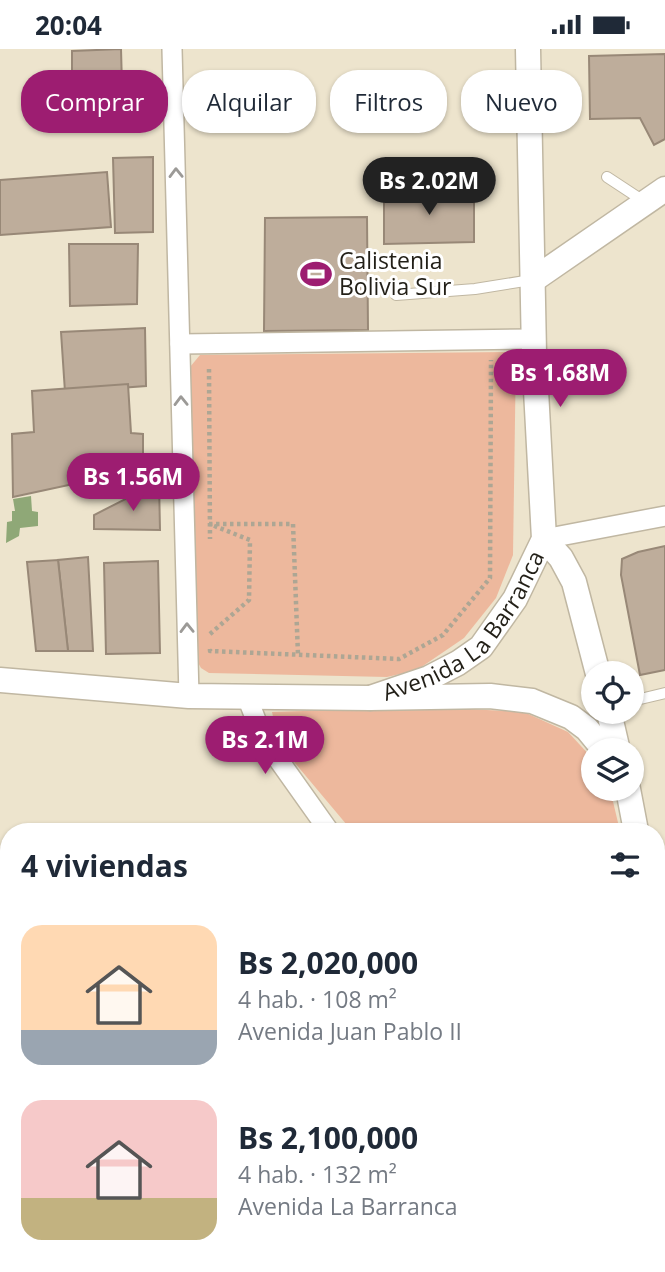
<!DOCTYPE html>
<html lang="es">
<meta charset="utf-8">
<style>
:root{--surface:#fff;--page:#f6f6f7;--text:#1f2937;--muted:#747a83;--accent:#9d1d71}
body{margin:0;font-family:"Open Sans",sans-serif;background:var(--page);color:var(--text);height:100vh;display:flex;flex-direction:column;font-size:26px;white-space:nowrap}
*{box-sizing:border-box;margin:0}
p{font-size:23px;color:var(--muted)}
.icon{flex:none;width:38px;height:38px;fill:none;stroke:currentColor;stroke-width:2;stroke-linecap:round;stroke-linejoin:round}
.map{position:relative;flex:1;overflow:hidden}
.panel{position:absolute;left:0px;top:774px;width:665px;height:450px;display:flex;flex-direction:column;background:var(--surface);border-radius:28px 28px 0 0;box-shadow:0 2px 5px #0004}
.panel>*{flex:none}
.hud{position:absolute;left:21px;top:21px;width:623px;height:63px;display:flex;gap:14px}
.controls{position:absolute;left:581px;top:612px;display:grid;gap:14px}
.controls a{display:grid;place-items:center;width:63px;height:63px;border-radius:50%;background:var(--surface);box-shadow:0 2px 5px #0004;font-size:35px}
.price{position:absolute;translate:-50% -60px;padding:0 16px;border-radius:24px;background:var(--accent);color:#fff;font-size:23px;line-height:46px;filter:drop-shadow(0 2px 4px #0008)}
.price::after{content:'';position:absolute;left:50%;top:42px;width:21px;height:16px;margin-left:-10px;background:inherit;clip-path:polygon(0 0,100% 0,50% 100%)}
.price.current{background:#222;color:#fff}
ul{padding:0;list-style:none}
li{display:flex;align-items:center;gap:21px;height:175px;padding:0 21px}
li span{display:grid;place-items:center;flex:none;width:196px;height:140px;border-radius:21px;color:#555}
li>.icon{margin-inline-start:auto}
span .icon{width:84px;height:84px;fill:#fffc;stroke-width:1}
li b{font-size:30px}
h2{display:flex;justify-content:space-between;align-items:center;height:84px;padding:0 21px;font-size:30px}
.tag{padding:0 24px;border-radius:28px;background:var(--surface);box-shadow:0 2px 5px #0004;font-size:24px;line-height:63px}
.tag.current{background:var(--accent);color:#fff}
.status{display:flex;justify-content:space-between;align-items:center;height:49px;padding:0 35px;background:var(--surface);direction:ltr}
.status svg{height:19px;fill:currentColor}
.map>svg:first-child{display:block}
.green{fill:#edb89d}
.water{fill:#8fa877}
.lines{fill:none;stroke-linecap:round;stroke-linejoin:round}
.taxiway{stroke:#b2aa98;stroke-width:68}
.building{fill:#bead9b;stroke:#988877;stroke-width:2}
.service-casing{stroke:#c0b7a2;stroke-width:12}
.minor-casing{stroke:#c0b7a2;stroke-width:22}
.tertiary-casing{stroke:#c0b7a2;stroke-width:27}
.path{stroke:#ada694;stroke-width:4.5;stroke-dasharray:3.5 3.5;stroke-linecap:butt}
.service{stroke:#fff;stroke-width:10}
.minor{stroke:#fff;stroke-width:19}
.tertiary{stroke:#fff;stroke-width:24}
.oneway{stroke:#9c9a97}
.labels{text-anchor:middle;stroke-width:6;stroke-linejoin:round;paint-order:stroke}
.poi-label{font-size:23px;fill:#221f17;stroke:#fff;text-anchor:start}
.street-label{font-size:23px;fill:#221f17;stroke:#fff}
</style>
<div class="status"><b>20:04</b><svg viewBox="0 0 49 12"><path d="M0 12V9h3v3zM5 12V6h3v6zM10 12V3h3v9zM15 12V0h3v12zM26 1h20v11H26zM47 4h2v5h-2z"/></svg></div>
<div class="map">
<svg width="665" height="1223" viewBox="0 0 665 1223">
<rect width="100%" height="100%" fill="#ede4cd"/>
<g class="green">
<polygon points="516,303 513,506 496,549 464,589 417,621 387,628 209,624 201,619 196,610 190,318 200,306"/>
<polygon points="430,658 524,663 568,683 593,710 593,740 610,740 620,782 352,782 279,695 272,663"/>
<polygon points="665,993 665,1064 656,1065 656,995"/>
<polygon points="665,1108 665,1223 0,1223 0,1190 9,1189 9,1214 656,1214 656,1109"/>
</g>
<polygon class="water" points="31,447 32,462 38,463 38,477 20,479 19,487 6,494 7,473 12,472 12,462 15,462 13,450"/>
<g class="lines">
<g class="taxiway">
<polyline points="656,1087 665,1086"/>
<polyline points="0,1166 9,1165"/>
</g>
</g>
<g class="building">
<polygon points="121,0 122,36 72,38 72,2"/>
<polygon points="665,5 665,90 654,96 640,69 590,70 589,7"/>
<polygon points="153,108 153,183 115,184 113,109"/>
<polygon points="107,123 111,178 0,186 0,131"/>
<polygon points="474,141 474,193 384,195 384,142"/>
<polygon points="367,168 368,281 264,282 265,169"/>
<polygon points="69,195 138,195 137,255 70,257"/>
<polygon points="145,279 146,337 65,343 61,283"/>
<polygon points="128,335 131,384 143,385 143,420 13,448 12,385 34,383 32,342"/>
<polygon points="159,433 160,481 94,480 94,466"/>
<polygon points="665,497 665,621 640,626 621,526 622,510 638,503"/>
<polygon points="88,508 93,602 68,602 58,511"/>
<polygon points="58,511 68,602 36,602 27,513"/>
<polygon points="158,512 160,604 106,605 104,514"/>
<polygon points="9,973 9,1087 0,1088 0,976"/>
</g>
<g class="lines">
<defs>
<g id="service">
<polyline points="607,128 645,153"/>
<polyline points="396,246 475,240 531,231"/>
<polyline points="632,652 665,644"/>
<polyline points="656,984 665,981"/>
</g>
<g id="minor">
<polyline points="172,0 189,647"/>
<polyline points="180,295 534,290"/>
<polyline points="544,490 665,467"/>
<polyline points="247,648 263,689 329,782"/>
</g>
<g id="tertiary">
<polyline points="533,231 665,140"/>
<polyline points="544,490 561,509 574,533 598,625"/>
<polyline points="0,631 189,647 370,649 490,647 532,652 571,668 587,680 605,702"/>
<path id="s1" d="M370,649L429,629L458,614L481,598L515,550L544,490L534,304L528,0"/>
<polyline points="609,663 618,702"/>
<polyline points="628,740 636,782"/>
<polyline points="656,872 665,889"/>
</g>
</defs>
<use href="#service" class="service-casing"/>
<use href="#minor" class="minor-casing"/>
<use href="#tertiary" class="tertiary-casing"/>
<g class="path">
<polyline points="209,320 210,490"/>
<polyline points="209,475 293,475 298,606"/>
<polyline points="210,585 249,551 250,491 212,476"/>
<polyline points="210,600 210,602 399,610 443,586 490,529 491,311"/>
</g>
<use href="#service" class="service"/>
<use href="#minor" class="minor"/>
<use href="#tertiary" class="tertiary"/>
</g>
<defs><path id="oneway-chevron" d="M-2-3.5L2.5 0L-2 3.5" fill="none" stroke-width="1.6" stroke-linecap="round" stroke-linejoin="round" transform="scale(1.75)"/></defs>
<g class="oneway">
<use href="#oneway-chevron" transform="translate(176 124) rotate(-91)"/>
<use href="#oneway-chevron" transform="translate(181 352) rotate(-91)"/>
<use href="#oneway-chevron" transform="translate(187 579) rotate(-91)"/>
</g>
<defs>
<symbol id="stadium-bare" viewBox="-9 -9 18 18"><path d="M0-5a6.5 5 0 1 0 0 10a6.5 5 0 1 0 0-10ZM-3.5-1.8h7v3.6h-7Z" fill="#9d1d71" stroke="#fff" stroke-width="2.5" paint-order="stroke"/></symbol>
</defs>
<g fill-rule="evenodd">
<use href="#stadium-bare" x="294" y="203" width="44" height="44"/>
</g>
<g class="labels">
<g class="poi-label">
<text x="339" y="220">Calistenia<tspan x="339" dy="26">Bolivia Sur</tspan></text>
</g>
<g class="street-label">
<text dy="8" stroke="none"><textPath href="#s1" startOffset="124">Avenida La Barranca</textPath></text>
</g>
</g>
</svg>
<div class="controls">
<a><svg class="icon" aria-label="locate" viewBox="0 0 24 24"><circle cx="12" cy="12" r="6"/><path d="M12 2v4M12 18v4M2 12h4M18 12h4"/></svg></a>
<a><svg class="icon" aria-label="layers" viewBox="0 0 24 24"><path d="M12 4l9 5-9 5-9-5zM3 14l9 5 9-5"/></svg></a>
</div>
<b class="price current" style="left:429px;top:168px">Bs 2.02M</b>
<b class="price" style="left:560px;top:360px">Bs 1.68M</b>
<b class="price" style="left:133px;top:464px">Bs 1.56M</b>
<b class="price" style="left:265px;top:727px">Bs 2.1M</b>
<div class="hud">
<a class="tag current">Comprar</a>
<a class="tag">Alquilar</a>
<a class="tag">Filtros</a>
<a class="tag">Nuevo</a>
</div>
<section class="panel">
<h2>4 viviendas<svg class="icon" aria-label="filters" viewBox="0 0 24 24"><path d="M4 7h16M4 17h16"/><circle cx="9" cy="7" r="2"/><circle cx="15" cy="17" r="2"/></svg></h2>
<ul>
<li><span style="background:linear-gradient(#ffd9b3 75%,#9aa5b1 0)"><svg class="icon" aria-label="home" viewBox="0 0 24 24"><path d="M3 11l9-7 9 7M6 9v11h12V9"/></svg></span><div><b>Bs 2,020,000</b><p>4 hab. · 108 m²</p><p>Avenida Juan Pablo II</p></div></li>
<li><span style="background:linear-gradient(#f6c9c9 70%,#c2b280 0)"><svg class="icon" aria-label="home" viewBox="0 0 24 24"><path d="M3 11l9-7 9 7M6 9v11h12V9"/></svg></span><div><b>Bs 2,100,000</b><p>4 hab. · 132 m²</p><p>Avenida La Barranca</p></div></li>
</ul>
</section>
</div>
